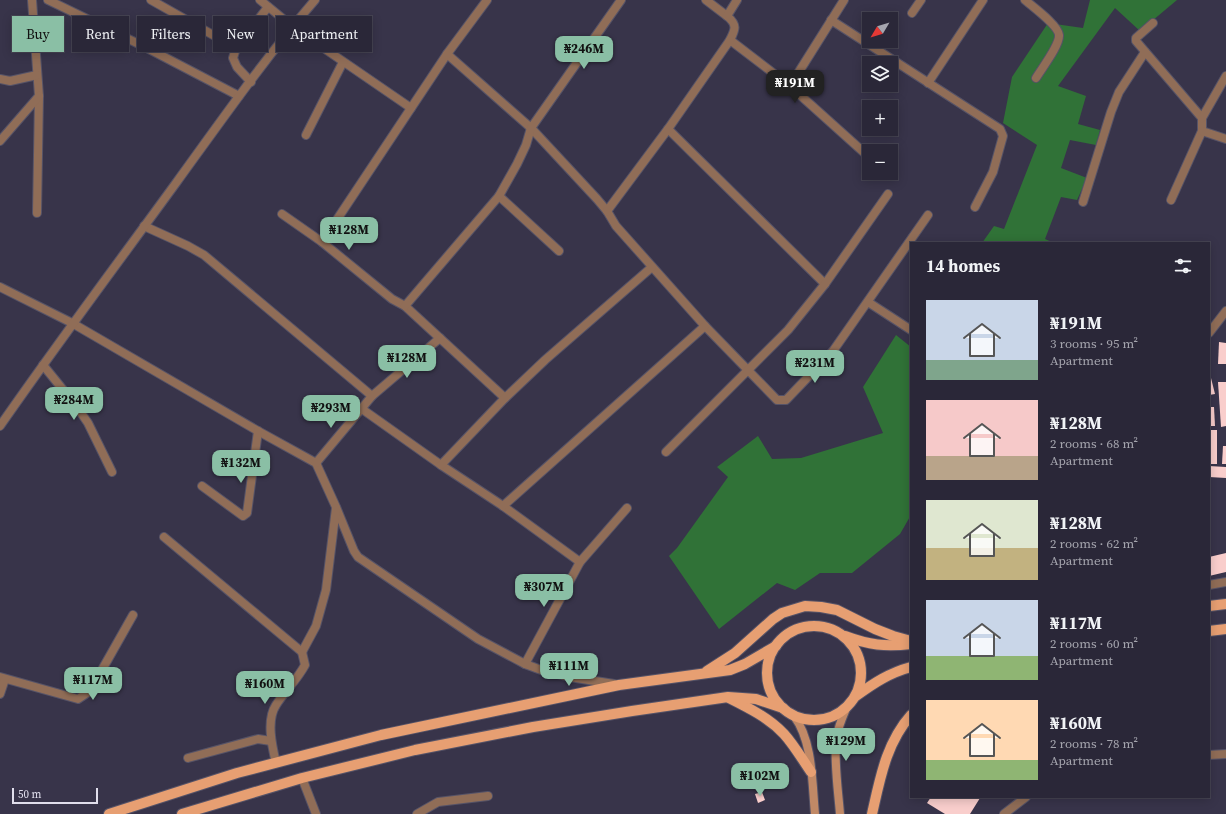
<!DOCTYPE html>
<meta charset="utf-8">
<style>
:root{--surface:#2a2738;--page:#363343;--text:#f1f3f6;--muted:#a5a5ae;--line:#464453;--accent:#8abfa5}
body{margin:0;font-family:"Source Serif 4",serif;background:var(--page);color:var(--text);height:100vh;display:flex;flex-direction:column;font-size:15px;white-space:nowrap}
*{box-sizing:border-box;margin:0}
p{font-size:13px;color:var(--muted)}
.icon{flex:none;width:22px;height:22px;fill:none;stroke:currentColor;stroke-width:2;stroke-linecap:round;stroke-linejoin:round}
.map{position:relative;flex:1;overflow:hidden}
.details{position:absolute;left:910px;top:242px;width:300px;height:556px;display:flex;flex-direction:column;background:var(--surface);border-radius:0px;box-shadow:0 2px 10px #0003,0 0 0 1px var(--line)}
.details>*{flex:none}
.hud{position:absolute;left:12px;top:16px;width:380px;height:36px;display:flex;gap:8px}
.needle{width:26px;rotate:232deg}
.tools{position:absolute;left:862px;top:12px;display:grid;gap:8px}
.tools a{display:grid;place-items:center;width:36px;height:36px;border-radius:0px;background:var(--surface);box-shadow:0 2px 10px #0003,0 0 0 1px var(--line);font-size:20px}
.scale{position:absolute;left:12px;bottom:10px;width:86px;box-sizing:border-box;padding-left:4px;border:2px solid #e1dfed;border-top:0;font-size:11px;line-height:14px;white-space:nowrap;color:#e1dfed;-webkit-text-stroke:3px #38344a;paint-order:stroke}
.price{position:absolute;translate:-50% -34px;padding:0 9px;border-radius:8px;background:var(--accent);color:#111;font-size:13px;line-height:26px;filter:drop-shadow(0 1px 2px #0008)}
.price::after{content:'';position:absolute;left:50%;top:24px;width:12px;height:9px;margin-left:-6px;background:inherit;clip-path:polygon(0 0,100% 0,50% 100%)}
.price.on{background:#222;color:#fff}
ul{padding:0;list-style:none}
li{display:flex;align-items:center;gap:12px;height:100px;padding:0 16px}
li span{display:grid;place-items:center;flex:none;width:112px;height:80px;border-radius:0px;color:#555}
li>.icon{margin-inline-start:auto}
span .icon{width:48px;height:48px;fill:#fffc;stroke-width:1}
li b{font-size:17px}
h2{display:flex;justify-content:space-between;align-items:center;height:48px;padding:0 16px;font-size:17px}
.pill{padding:0 14px;border-radius:0px;background:var(--surface);box-shadow:0 2px 10px #0003,0 0 0 1px var(--line);font-size:14px;line-height:36px}
.pill.on{background:var(--accent);color:#111}
.map>svg:first-child{display:block}
.green{fill:#307237}
.building{fill:#f9cecc}
.lines{fill:none;stroke-linecap:round;stroke-linejoin:round}
.minor-casing{stroke:#565367;stroke-width:10}
.secondary-casing{stroke:#565367;stroke-width:10}
.primary-casing{stroke:#565367;stroke-width:12}
.minor{stroke:#906d57;stroke-width:8}
.secondary{stroke:#c18966;stroke-width:8}
.primary{stroke:#e79f72;stroke-width:10}
</style>
<div class="map">
<svg width="1226" height="814" viewBox="0 0 1226 814">
<rect width="100%" height="100%" fill="#38344a"/>
<g class="green">
<polygon points="1090,0 1177,0 1140,31 1115,8 1058,86 1086,96 1078,124 1100,130 1096,145 1070,140 1061,168 1087,178 1077,200 1061,197 1045,239 1054,243 982,243 994,226 1004,229 1037,145 1003,123 1012,77 1048,23 1083,28"/>
<polygon points="896,335 911,347 911,515 900,534 852,573 820,573 795,590 777,583 719,629 669,556 677,548 728,477 717,467 758,436 772,459 801,458 883,433 863,387"/>
</g>
<g class="building">
<polygon points="1219,342 1226,343 1226,364 1218,364"/>
<polygon points="1209,378 1211,378 1215,394 1209,395"/>
<polygon points="1218,382 1226,382 1226,426 1221,427"/>
<polygon points="1209,407 1214,407 1215,426 1209,426"/>
<rect x="1209" y="430" width="8" height="34"/>
<polygon points="1223,446 1226,446 1226,464 1222,464"/>
<polygon points="1209,466 1226,467 1226,478 1209,477"/>
<polygon points="1226,553 1226,572 1209,576 1209,557"/>
<polygon points="762,792 765,800 758,803 755,794"/>
<polygon points="931,797 978,797 980,798 970,814 945,814 927,803"/>
</g>
<g class="lines">
<defs>
<g id="minor">
<polyline points="32,0 39,96 37,213"/>
<polyline points="48,0 147,48 239,96"/>
<polyline points="151,0 236,48"/>
<polyline points="260,0 293,27 411,108"/>
<polyline points="706,0 727,16"/>
<path d="M1025,0C1033,7 1058,25 1059,35C1060,45 1042,68 1036,78"/>
<polyline points="912,13 921,0"/>
<polyline points="831,20 1000,129 1003,136 993,172 975,207"/>
<polyline points="1153,23 1136,38 1136,41 1202,118 1202,131 1171,200"/>
<polyline points="730,40 790,86 869,157"/>
<polyline points="447,54 531,128 597,199 607,211 616,226 705,326 777,400 786,400 833,351 928,215"/>
<polyline points="0,79 10,81 37,75"/>
<polyline points="251,82 237,67 233,58 236,48 268,7"/>
<polyline points="928,83 983,0"/>
<polyline points="790,86 844,0"/>
<polyline points="1202,118 1226,76"/>
<polyline points="668,129 825,284"/>
<polyline points="1202,131 1226,139"/>
<polyline points="306,135 343,62"/>
<polyline points="0,141 39,96"/>
<polyline points="499,196 559,251"/>
<polyline points="1083,202 1111,112 1119,92 1145,52"/>
<path d="M607,211L668,129L730,40C735,30 738,25 727,16L737,0"/>
<polyline points="282,214 322,242 392,299 405,306 505,398"/>
<polyline points="144,226 188,246 204,255 372,396"/>
<polyline points="322,242 447,54 487,0"/>
<polyline points="0,287 72,323 258,431 316,463 336,507 354,551 358,557 478,639 525,664 544,671 570,677 614,684"/>
<polyline points="868,302 911,330"/>
<polyline points="405,306 499,196 517,164 526,145 531,128 621,0"/>
<polyline points="1209,333 1226,311"/>
<polyline points="43,365 77,407 88,423 112,472"/>
<polyline points="362,409 441,465 503,506 580,562"/>
<path d="M0,426C57,344 117,264 176,183C221,121 265,58 315,0"/>
<polyline points="666,452 788,330 825,284 888,194"/>
<polyline points="316,463 372,396 440,338"/>
<polyline points="441,465 505,398 545,360 652,267"/>
<polyline points="202,486 243,516 247,513 258,431"/>
<polyline points="503,506 705,326"/>
<path d="M164,537L302,652L305,665C297,680 285,691 276,705C266,720 272,746 276,763"/>
<polyline points="1209,585 1226,582"/>
<polyline points="302,652 316,626 326,590 336,508"/>
<polyline points="525,664 580,562 627,508"/>
<polyline points="0,677 78,699 90,691 133,615"/>
<polyline points="0,694 5,679"/>
<polyline points="1209,755 1226,754"/>
<polyline points="188,758 258,739 271,741"/>
<polyline points="302,778 316,814"/>
<polyline points="417,814 438,802 488,796"/>
<polyline points="1004,814 1026,797"/>
</g>
<g id="secondary">
<path d="M794,716C813,741 812,783 815,814"/>
<path d="M840,814C838,789 834,763 836,739C838,728 842,718 846,709"/>
</g>
<g id="primary">
<polyline points="1209,606 1226,604"/>
<circle cx="814" cy="673" r="47"/>
<polyline points="1209,631 1226,629"/>
<path d="M845,636C869,645 885,647 911,644"/>
<polyline points="707,671 735,653 773,619 782,613 805,606 821,607 837,610 875,629 893,636 911,641"/>
<path d="M856,696C874,683 889,673 911,667"/>
<path d="M729,698C749,708 769,718 784,734C794,745 802,759 811,772"/>
<polyline points="109,814 237,773 381,735 619,685 730,670 745,664 776,646"/>
<polyline points="182,814 302,778 415,750 533,727 632,711 728,697 756,699 783,708"/>
<path d="M872,814C880,779 886,743 911,715"/>
</g>
</defs>
<use href="#minor" class="minor-casing"/>
<use href="#secondary" class="secondary-casing"/>
<use href="#primary" class="primary-casing"/>
<use href="#minor" class="minor"/>
<use href="#secondary" class="secondary"/>
<use href="#primary" class="primary"/>
</g>
</svg>
<div class="tools">
<a><svg class="needle" viewBox="-14 -14 28 28"><path d="M0-13l5 13h-10z" fill="#e53935"/><path d="M0 13l5-13h-10z" fill="#a5a5ae"/></svg></a>
<a><svg class="icon" aria-label="layers" viewBox="0 0 24 24"><path d="M12 4l9 5-9 5-9-5zM3 14l9 5 9-5"/></svg></a>
<a>+</a>
<a>−</a>
</div>
<div class="scale">50 m</div>
<b class="price" style="left:584px;top:70px">₦246M</b>
<b class="price on" style="left:795px;top:104px">₦191M</b>
<b class="price" style="left:349px;top:251px">₦128M</b>
<b class="price" style="left:407px;top:379px">₦128M</b>
<b class="price" style="left:815px;top:384px">₦231M</b>
<b class="price" style="left:74px;top:421px">₦284M</b>
<b class="price" style="left:331px;top:429px">₦293M</b>
<b class="price" style="left:241px;top:484px">₦132M</b>
<b class="price" style="left:544px;top:608px">₦307M</b>
<b class="price" style="left:569px;top:687px">₦111M</b>
<b class="price" style="left:93px;top:701px">₦117M</b>
<b class="price" style="left:265px;top:705px">₦160M</b>
<b class="price" style="left:846px;top:762px">₦129M</b>
<b class="price" style="left:760px;top:797px">₦102M</b>
<div class="hud">
<a class="pill on">Buy</a>
<a class="pill">Rent</a>
<a class="pill">Filters</a>
<a class="pill">New</a>
<a class="pill">Apartment</a>
</div>
<section class="details">
<h2>14 homes<svg class="icon" aria-label="filters" viewBox="0 0 24 24"><path d="M4 7h16M4 17h16"/><circle cx="9" cy="7" r="2"/><circle cx="15" cy="17" r="2"/></svg></h2>
<ul>
<li><span style="background:linear-gradient(#c9d6e8 75%,#7fa58c 0)"><svg class="icon" aria-label="home" viewBox="0 0 24 24"><path d="M3 11l9-7 9 7M6 9v11h12V9"/></svg></span><div><b>₦191M</b><p>3 rooms · 95 m²</p><p>Apartment</p></div></li>
<li><span style="background:linear-gradient(#f6c9c9 70%,#b9a48a 0)"><svg class="icon" aria-label="home" viewBox="0 0 24 24"><path d="M3 11l9-7 9 7M6 9v11h12V9"/></svg></span><div><b>₦128M</b><p>2 rooms · 68 m²</p><p>Apartment</p></div></li>
<li><span style="background:linear-gradient(#dfe7d0 60%,#c2b280 0)"><svg class="icon" aria-label="home" viewBox="0 0 24 24"><path d="M3 11l9-7 9 7M6 9v11h12V9"/></svg></span><div><b>₦128M</b><p>2 rooms · 62 m²</p><p>Apartment</p></div></li>
<li><span style="background:linear-gradient(#c9d6e8 70%,#8fb573 0)"><svg class="icon" aria-label="home" viewBox="0 0 24 24"><path d="M3 11l9-7 9 7M6 9v11h12V9"/></svg></span><div><b>₦117M</b><p>2 rooms · 60 m²</p><p>Apartment</p></div></li>
<li><span style="background:linear-gradient(#ffd9b3 75%,#8fb573 0)"><svg class="icon" aria-label="home" viewBox="0 0 24 24"><path d="M3 11l9-7 9 7M6 9v11h12V9"/></svg></span><div><b>₦160M</b><p>2 rooms · 78 m²</p><p>Apartment</p></div></li>
</ul>
</section>
</div>
